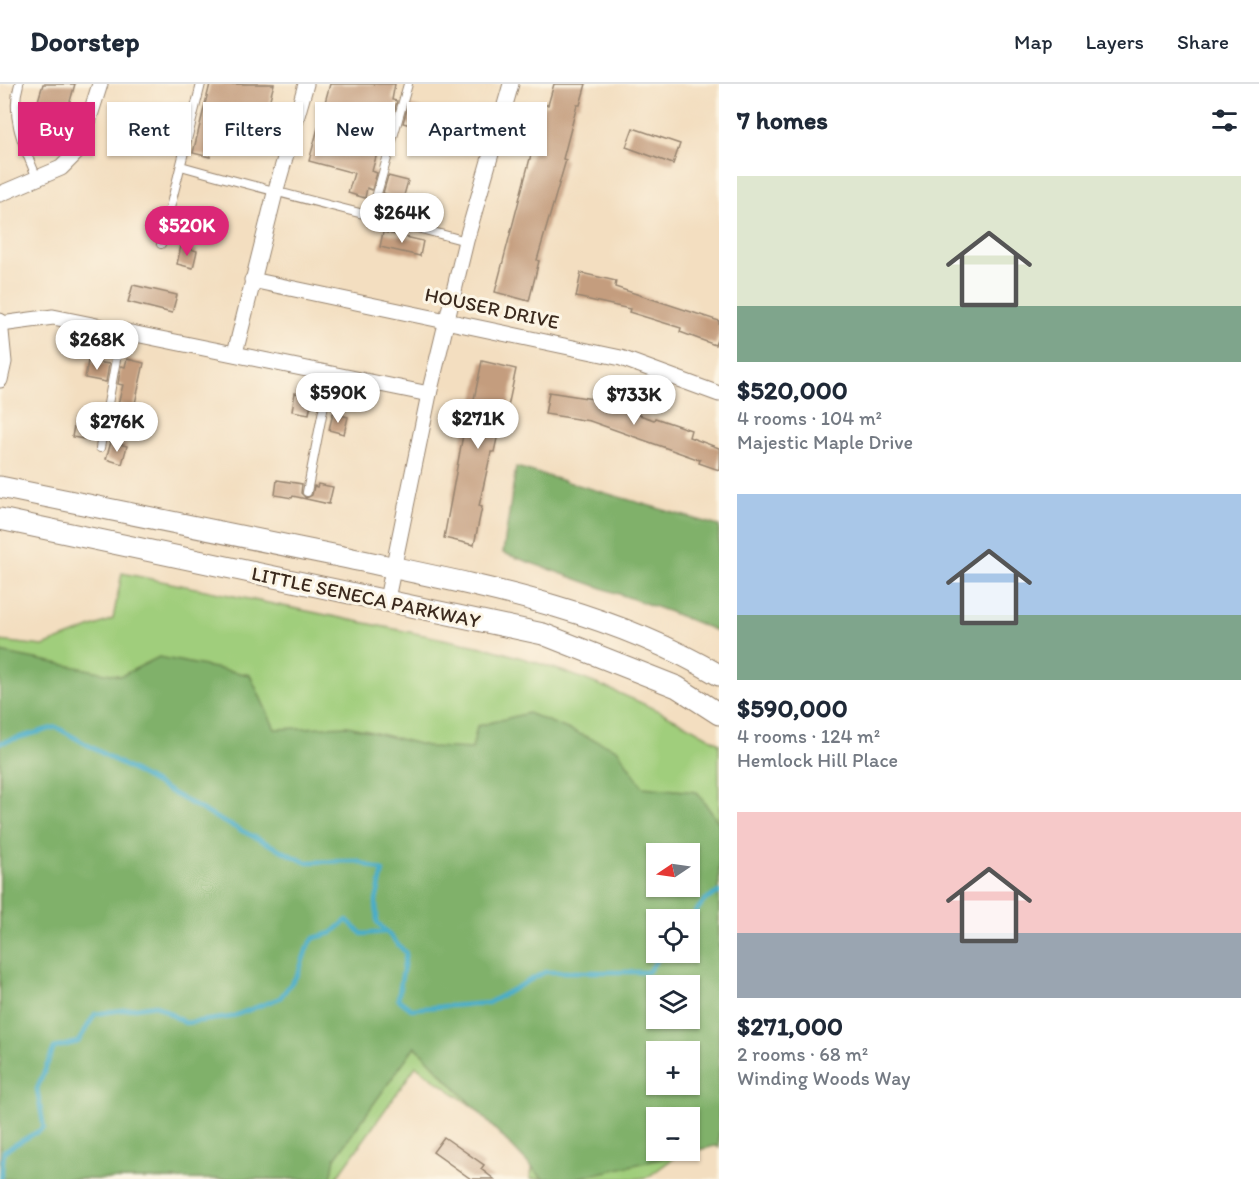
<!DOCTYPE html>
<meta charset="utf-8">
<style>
:root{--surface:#fff;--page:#f6f6f7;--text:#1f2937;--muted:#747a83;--line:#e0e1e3;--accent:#db2777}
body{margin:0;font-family:Itim,sans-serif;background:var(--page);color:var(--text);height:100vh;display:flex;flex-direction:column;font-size:22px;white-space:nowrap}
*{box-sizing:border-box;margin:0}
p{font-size:20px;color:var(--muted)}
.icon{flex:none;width:33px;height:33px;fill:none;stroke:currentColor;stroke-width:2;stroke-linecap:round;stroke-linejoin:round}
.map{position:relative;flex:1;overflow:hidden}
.panel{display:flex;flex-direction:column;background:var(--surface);width:540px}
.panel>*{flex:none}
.hud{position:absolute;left:18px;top:18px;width:570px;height:54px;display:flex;gap:12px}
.needle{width:39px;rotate:257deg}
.tools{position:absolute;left:646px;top:759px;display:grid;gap:12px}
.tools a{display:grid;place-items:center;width:54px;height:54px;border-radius:0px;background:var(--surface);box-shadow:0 2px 4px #0004;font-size:30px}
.price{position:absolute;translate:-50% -51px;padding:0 14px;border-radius:21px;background:#fff;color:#222;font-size:20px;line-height:39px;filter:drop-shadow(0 2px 3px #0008)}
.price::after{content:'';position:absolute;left:50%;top:36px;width:18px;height:14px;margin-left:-9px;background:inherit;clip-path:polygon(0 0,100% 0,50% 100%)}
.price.current{background:var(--accent);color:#fff}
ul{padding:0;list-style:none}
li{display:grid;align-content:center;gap:12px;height:318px;padding:0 18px}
li span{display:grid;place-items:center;height:186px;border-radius:0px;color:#555}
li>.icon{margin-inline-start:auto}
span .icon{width:108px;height:108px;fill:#fffc;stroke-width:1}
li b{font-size:26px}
h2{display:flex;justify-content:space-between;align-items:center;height:72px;padding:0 18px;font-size:26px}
.chip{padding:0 21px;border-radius:0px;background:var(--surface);box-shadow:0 2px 4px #0004;font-size:21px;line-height:54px}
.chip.current{background:var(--accent);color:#fff}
header{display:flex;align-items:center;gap:36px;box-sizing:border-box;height:84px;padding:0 30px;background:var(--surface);border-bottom:2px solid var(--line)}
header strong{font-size:28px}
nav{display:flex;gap:33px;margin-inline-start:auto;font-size:21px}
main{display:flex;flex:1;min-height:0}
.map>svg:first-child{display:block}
.green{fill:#a0ce7b;stroke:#6e7c4c;stroke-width:1.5;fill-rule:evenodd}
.forest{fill:#80b16b;stroke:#5e6e44;stroke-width:1.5;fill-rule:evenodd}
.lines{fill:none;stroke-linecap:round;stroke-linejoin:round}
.stream{stroke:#4aadc9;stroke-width:4.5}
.building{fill:#c49d7e}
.lane-casing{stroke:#97846f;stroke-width:10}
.street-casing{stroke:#97846f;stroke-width:17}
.secondary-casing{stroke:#97846f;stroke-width:23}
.lane{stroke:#fff;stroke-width:8}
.street{stroke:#fff;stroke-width:15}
.secondary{stroke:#fff;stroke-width:21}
.labels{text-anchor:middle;stroke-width:6;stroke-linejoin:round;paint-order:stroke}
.street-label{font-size:20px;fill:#3b2a1e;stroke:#fcf5e5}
</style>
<header>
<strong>Doorstep</strong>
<nav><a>Map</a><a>Layers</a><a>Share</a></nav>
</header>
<main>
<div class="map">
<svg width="719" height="1095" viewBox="0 0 719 1095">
<rect width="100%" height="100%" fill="#fcf5e5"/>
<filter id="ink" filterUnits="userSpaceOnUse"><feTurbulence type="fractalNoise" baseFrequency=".0167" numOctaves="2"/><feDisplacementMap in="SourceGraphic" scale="12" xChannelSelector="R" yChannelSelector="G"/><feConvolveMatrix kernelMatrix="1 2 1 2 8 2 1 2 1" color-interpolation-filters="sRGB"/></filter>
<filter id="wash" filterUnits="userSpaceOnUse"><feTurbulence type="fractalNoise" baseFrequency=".008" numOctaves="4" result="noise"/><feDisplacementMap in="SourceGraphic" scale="24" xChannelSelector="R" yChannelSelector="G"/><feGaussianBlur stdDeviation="1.35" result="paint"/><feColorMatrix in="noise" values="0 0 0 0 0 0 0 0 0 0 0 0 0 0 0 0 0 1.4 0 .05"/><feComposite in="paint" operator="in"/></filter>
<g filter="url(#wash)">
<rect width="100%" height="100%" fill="#f3dec0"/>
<path class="green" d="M122,489L487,564C569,586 645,616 719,659V1051L690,1034H657V1066L683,1067L648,1093L636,1095H530L536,1068L416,982L336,1095H0V557L43,562L113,535ZM657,770H690V802H657ZM657,836H690V868H657ZM657,902H690V934H657ZM657,968H690V1000H657Z"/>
<g class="forest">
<polygon points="516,383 719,442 719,548 670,528 503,469"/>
<path d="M0,568L121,592L159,573L250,591L275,645L348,642L431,663L472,665L477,642L528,629L617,665L643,703L697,708L719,739V1063L715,1062L574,1095H543L415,962L335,1074L331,1095H0ZM657,770H690V802H657ZM657,836H690V868H657ZM657,902H690V934H657ZM657,968H690V1000H657ZM657,1034H690V1066H657Z"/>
</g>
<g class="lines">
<g class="stream">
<polyline points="0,659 56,643 220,736 305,778 357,777 383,787 376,817 377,838 406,869 398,915 411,925 488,919 545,888 648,888 663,868"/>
<polyline points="689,836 705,816 719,808"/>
<polyline points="1,1095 4,1067 44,1044 37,1005 54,964 78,958 95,930 156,921 185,939 231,933 280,914 298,890 307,864 314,854 332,849 347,836 362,850 386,848"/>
</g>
</g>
<g id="blocks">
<g class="building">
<polygon points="43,0 75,0 59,55 29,47"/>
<polygon points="210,0 274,0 257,63 215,52 210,73 193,69"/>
<polygon points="330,0 395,0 392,16 397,17 392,36 387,34 372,87 377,89 372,106 367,104 365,114 348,109 354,89 309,77"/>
<polygon points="554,0 586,0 580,21 577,21 563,75 566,76 537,176 539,177 529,217 495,208 544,21 548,21"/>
<polygon points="408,21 427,26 422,44 403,39"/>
<polygon points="633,44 680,60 673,80 626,63"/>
<polygon points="388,92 408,97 403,115 383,109"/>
<polygon points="383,148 423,157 420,172 380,163"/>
<polygon points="181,162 197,167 193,184 177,180"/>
<polygon points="581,189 616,197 615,203 719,237 719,251 715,261 680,248 681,244 629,228 630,225 576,213"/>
<polygon points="133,201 177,211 172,229 128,218"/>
<polygon points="127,275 144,279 134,324 118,320 123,301 118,300 121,282 125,283"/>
<polygon points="88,277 109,280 106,298 85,294"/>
<polygon points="482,277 516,285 508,323 504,323 494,368 491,368 479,422 482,423 474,461 444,454 465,340 470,319 473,320"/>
<polygon points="549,308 593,315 654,336 655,334 691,346 689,353 719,364 719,386 699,379 700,376 590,337 545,330"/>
<polygon points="295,309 312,313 309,330 292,327"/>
<polygon points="333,329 348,333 344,350 329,346"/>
<polygon points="75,336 92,338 89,356 72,353"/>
<polygon points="111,358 127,362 122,380 106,375"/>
<polygon points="277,396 302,400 301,409 306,414 312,411 314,402 317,403 318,400 333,403 329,420 293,412 292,414 275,411"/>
<polygon points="444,1053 484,1081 481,1085 494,1095 471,1095 433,1068"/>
</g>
</g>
</g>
<g filter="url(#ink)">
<use href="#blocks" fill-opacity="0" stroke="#97846f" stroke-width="1.5"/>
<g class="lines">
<defs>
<g id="lane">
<path d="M19,0C9,34 24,63 37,94"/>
<path d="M181,82C276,109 371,131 466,157"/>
<polyline points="371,131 408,0"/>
<polyline points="161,160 201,0"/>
<polyline points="100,364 121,248"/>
<polyline points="307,408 330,290"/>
</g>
<g id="street">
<polyline points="0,110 61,84 79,66 100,0"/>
<polyline points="252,196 621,274 719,310"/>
<polyline points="0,237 4,278 0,296"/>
<polyline points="1,240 53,233 429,310"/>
<polyline points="235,269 275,109 306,0"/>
<polyline points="387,515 429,310 466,157 511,0"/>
</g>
<g id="secondary">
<path d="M0,403C116,427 232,451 348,474C475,501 606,524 719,591"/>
<polyline points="0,435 543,550 677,603 719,630"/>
</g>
</defs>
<use href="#lane" class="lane-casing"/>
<use href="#street" class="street-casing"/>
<use href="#secondary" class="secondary-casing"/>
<use href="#lane" class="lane"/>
<use href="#street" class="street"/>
<use href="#secondary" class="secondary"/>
</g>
</g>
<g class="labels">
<g class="street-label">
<text transform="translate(492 224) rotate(12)" y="7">HOUSER DRIVE</text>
<text transform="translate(366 513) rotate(12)" y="7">LITTLE SENECA PARKWAY</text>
</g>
</g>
</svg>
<div class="tools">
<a><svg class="needle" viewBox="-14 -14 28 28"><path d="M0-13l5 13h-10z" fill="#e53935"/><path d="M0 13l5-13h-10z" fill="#747a83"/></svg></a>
<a><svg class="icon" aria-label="locate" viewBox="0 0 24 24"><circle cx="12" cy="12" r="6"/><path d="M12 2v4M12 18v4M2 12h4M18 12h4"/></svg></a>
<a><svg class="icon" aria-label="layers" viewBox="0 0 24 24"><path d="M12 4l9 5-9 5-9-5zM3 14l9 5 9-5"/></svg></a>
<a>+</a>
<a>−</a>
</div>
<b class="price" style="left:402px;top:160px">$264K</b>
<b class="price current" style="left:187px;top:173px">$520K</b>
<b class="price" style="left:97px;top:287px">$268K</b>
<b class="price" style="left:338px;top:340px">$590K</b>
<b class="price" style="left:634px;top:342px">$733K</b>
<b class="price" style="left:478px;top:366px">$271K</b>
<b class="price" style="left:117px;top:369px">$276K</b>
<div class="hud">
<a class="chip current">Buy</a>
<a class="chip">Rent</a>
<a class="chip">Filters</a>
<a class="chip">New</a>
<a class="chip">Apartment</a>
</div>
</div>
<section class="panel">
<h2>7 homes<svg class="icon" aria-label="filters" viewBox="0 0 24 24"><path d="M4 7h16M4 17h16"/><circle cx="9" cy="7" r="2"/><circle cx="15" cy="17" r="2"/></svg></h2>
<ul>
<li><span style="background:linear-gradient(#dfe7d0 70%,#7fa58c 0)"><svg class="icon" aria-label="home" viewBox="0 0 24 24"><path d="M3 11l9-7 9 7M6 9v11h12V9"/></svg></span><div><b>$520,000</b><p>4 rooms · 104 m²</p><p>Majestic Maple Drive</p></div></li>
<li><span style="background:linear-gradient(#a9c7e8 65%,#7fa58c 0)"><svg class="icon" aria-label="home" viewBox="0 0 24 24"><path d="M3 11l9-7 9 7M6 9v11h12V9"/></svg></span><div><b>$590,000</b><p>4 rooms · 124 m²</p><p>Hemlock Hill Place</p></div></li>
<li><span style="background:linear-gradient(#f6c9c9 65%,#9aa5b1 0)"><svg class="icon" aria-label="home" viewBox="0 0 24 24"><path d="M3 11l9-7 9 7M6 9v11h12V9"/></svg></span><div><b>$271,000</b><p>2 rooms · 68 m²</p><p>Winding Woods Way</p></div></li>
</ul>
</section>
</main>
